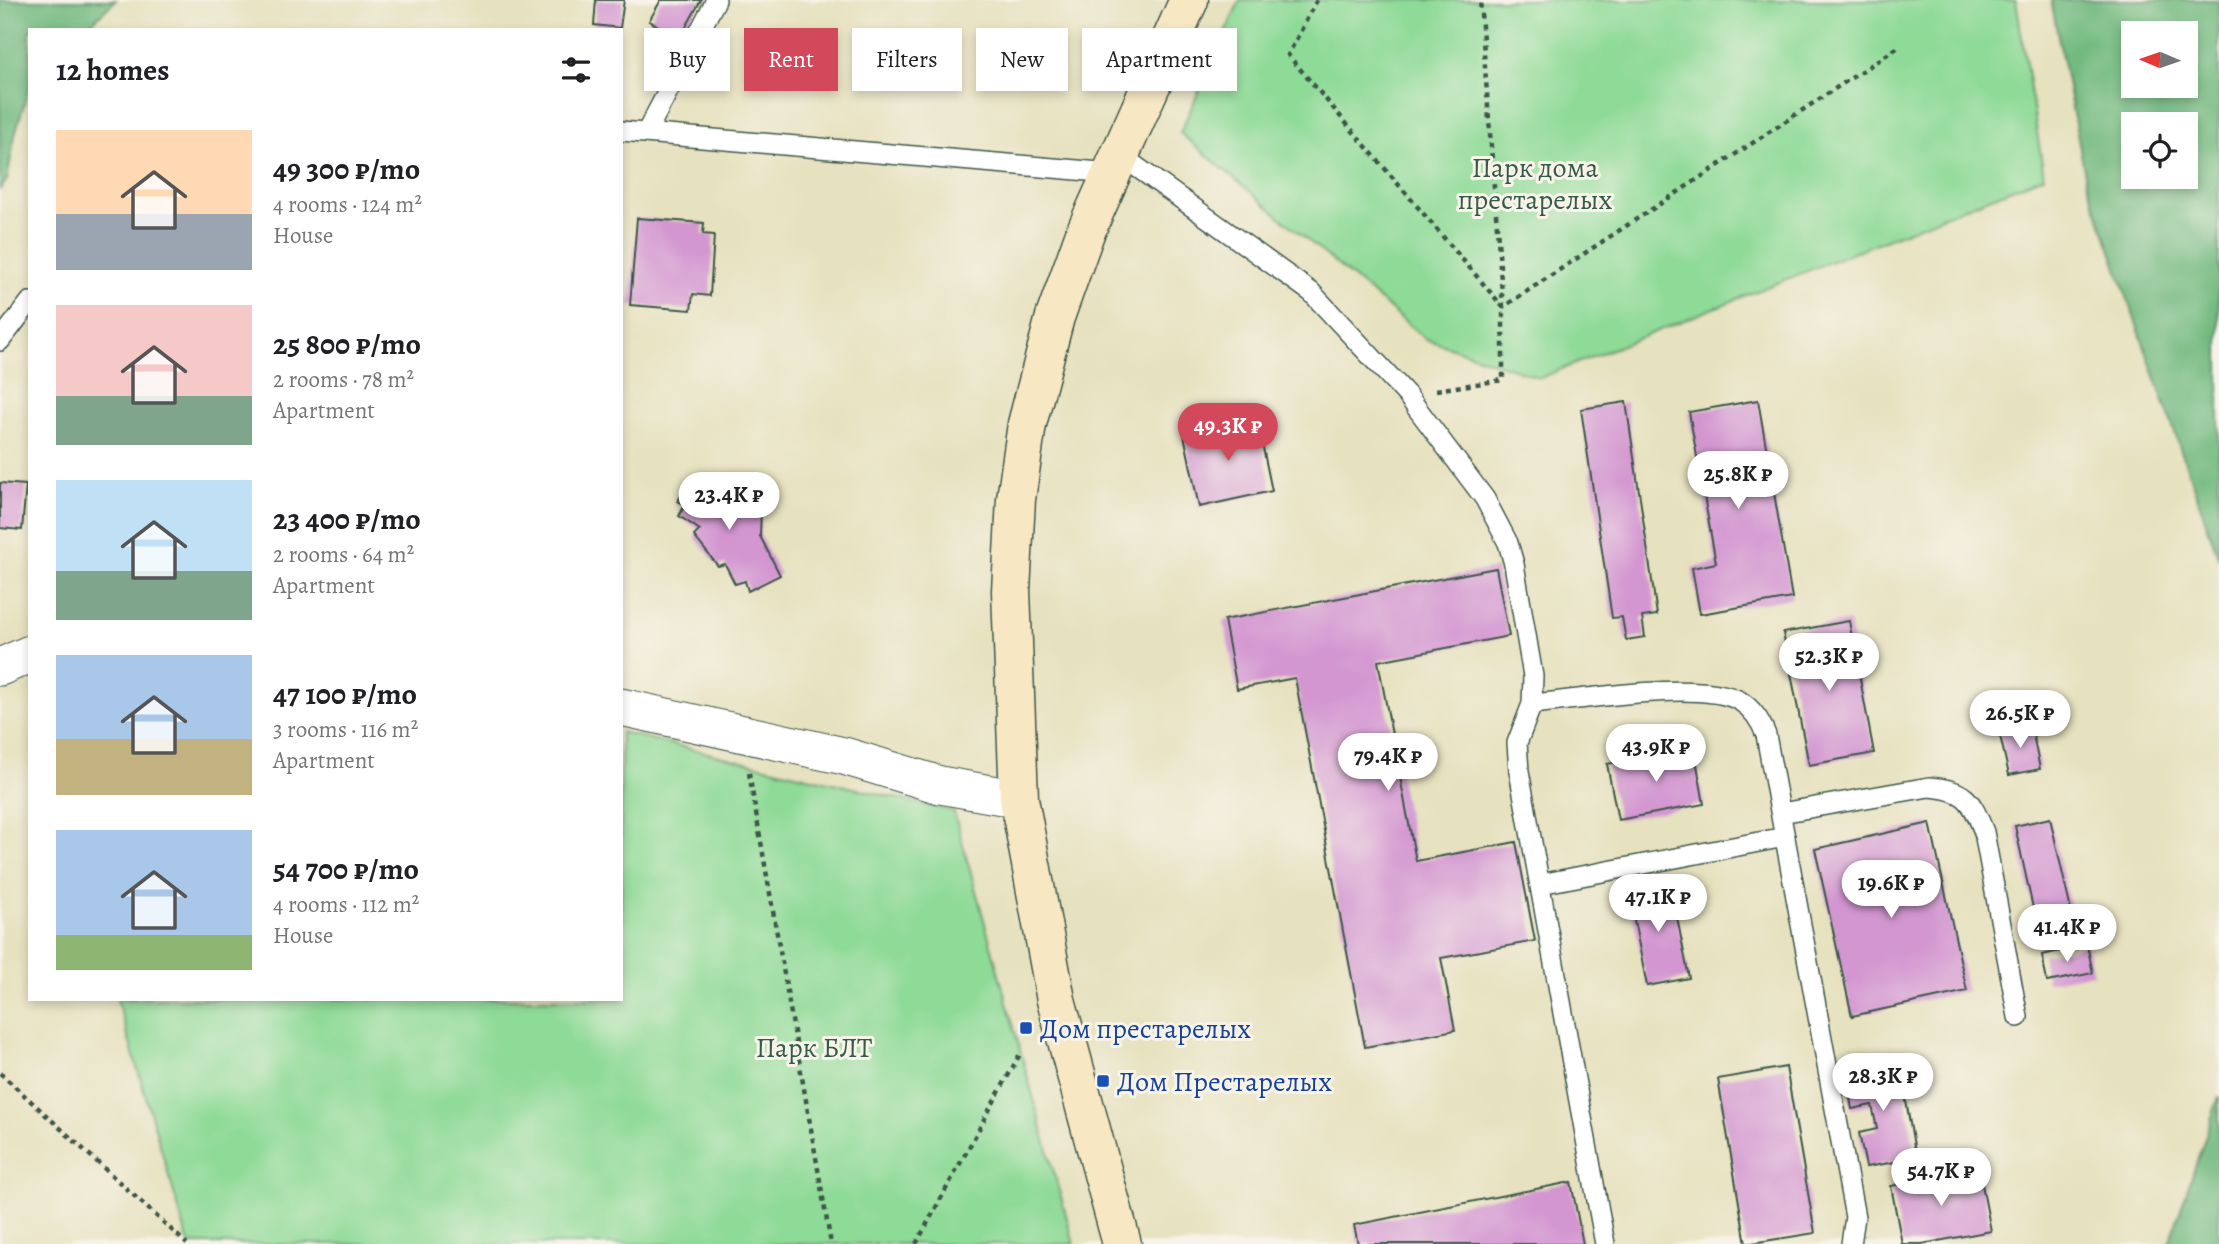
<!DOCTYPE html>
<meta charset="utf-8">
<style>
:root{--surface:#fff;--page:#f6f6f6;--text:#202124;--muted:#757577;--accent:#d1495b}
body{margin:0;font-family:Alegreya,serif;background:var(--page);color:var(--text);height:100vh;display:flex;flex-direction:column;font-size:26px;white-space:nowrap}
*{box-sizing:border-box;margin:0}
p{font-size:23px;color:var(--muted)}
.icon{flex:none;width:38px;height:38px;fill:none;stroke:currentColor;stroke-width:2;stroke-linecap:round;stroke-linejoin:round}
.map{position:relative;flex:1;overflow:hidden}
.sheet{position:absolute;left:28px;top:28px;width:595px;height:973px;display:flex;flex-direction:column;background:var(--surface);border-radius:0px;box-shadow:0 4px 10px #0003}
.sheet>*{flex:none}
.banner{position:absolute;left:644px;top:28px;width:665px;height:63px;display:flex;gap:14px}
.needle{width:46px;rotate:272deg}
.buttons{position:absolute;left:2121px;top:21px;display:grid;gap:14px}
.buttons a{display:grid;place-items:center;width:77px;height:77px;border-radius:0px;background:var(--surface);box-shadow:0 4px 10px #0003;font-size:35px}
.price{position:absolute;translate:-50% -60px;padding:0 16px;border-radius:24px;background:#fff;color:#222;font-size:23px;line-height:46px;filter:drop-shadow(0 2px 4px #0008)}
.price::after{content:'';position:absolute;left:50%;top:42px;width:21px;height:16px;margin-left:-10px;background:inherit;clip-path:polygon(0 0,100% 0,50% 100%)}
.price.current{background:var(--accent);color:#fff}
ul{padding:0;list-style:none}
li{display:flex;align-items:center;gap:21px;height:175px;padding:0 28px}
li span{display:grid;place-items:center;flex:none;width:196px;height:140px;border-radius:0px;color:#555}
li>.icon{margin-inline-start:auto}
span .icon{width:84px;height:84px;fill:#fffc;stroke-width:1}
li b{font-size:30px}
h2{display:flex;justify-content:space-between;align-items:center;height:84px;padding:0 28px;font-size:30px}
.chip{padding:0 24px;border-radius:0px;background:var(--surface);box-shadow:0 4px 10px #0003;font-size:24px;line-height:63px}
.chip.current{background:var(--accent);color:#fff}
.map>svg:first-child{display:block}
.green{fill:#8eda97;stroke:#568c66;stroke-width:2}
.forest{fill:#72ba80;stroke:#487c5a;stroke-width:2;fill-rule:evenodd}
.building{fill:#d396d1}
.lines{fill:none;stroke-linecap:round;stroke-linejoin:round}
.service-casing{stroke:#3d5649;stroke-width:22}
.minor-casing{stroke:#3d5649;stroke-width:39}
.secondary-casing{stroke:#3d5649;stroke-width:41}
.path{stroke:#3d5649;stroke-width:4.5;stroke-dasharray:5 5;stroke-linecap:butt}
.service{stroke:#fff;stroke-width:19}
.minor{stroke:#fff;stroke-width:37}
.secondary{stroke:#f8e7c3;stroke-width:38}
.transit-dot{fill:#1a4fb4;stroke:#f7f3e8;stroke-width:2.5}
.labels{text-anchor:middle;stroke-width:6;stroke-linejoin:round;paint-order:stroke}
.park-label{font-size:28px;fill:#355c48;stroke:#f7f3e8}
.transit-label{font-size:28px;fill:#164399;stroke:#f7f3e8;text-anchor:start}
</style>
<div class="map">
<svg width="2219" height="1244" viewBox="0 0 2219 1244">
<rect width="100%" height="100%" fill="#f7f3e8"/>
<filter id="ink" filterUnits="userSpaceOnUse"><feTurbulence type="fractalNoise" baseFrequency=".0143" numOctaves="2"/><feDisplacementMap in="SourceGraphic" scale="14" xChannelSelector="R" yChannelSelector="G"/><feConvolveMatrix kernelMatrix="1 2 1 2 8 2 1 2 1" color-interpolation-filters="sRGB"/></filter>
<filter id="wash" filterUnits="userSpaceOnUse"><feTurbulence type="fractalNoise" baseFrequency=".00686" numOctaves="4" result="noise"/><feDisplacementMap in="SourceGraphic" scale="28" xChannelSelector="R" yChannelSelector="G"/><feGaussianBlur stdDeviation="1.57" result="paint"/><feColorMatrix in="noise" values="0 0 0 0 0 0 0 0 0 0 0 0 0 0 0 0 0 1.4 0 .05"/><feComposite in="paint" operator="in"/></filter>
<g filter="url(#wash)">
<rect width="100%" height="100%" fill="#e6e1be"/>
<g class="green">
<polygon points="1240,0 2016,0 2044,176 1540,378 1426,339 1180,133"/>
<polygon points="621,732 954,812 1074,1244 189,1244 117,999 621,999"/>
</g>
<g class="forest">
<polygon points="0,0 116,0 84,30 30,30 30,84 15,135 7,180 0,189"/>
<path d="M2051,0H2219V559L2086,180ZM2186,33V86H2133V33ZM2186,124V177H2133V124Z"/>
<polygon points="2219,1096 2219,1244 2169,1244"/>
</g>
<g id="blocks">
<g class="building">
<polygon points="596,0 624,0 620,28 594,25"/>
<polygon points="661,0 701,0 680,38 649,21"/>
<polygon points="637,218 704,223 703,234 714,235 710,296 693,294 691,310 630,305"/>
<polygon points="1758,400 1792,598 1700,614 1692,568 1716,563 1689,412"/>
<polygon points="1626,402 1657,615 1642,617 1645,637 1626,640 1622,617 1612,618 1581,409"/>
<polygon points="1257,419 1272,491 1199,507 1184,435"/>
<polygon points="704,475 735,499 756,502 761,508 760,536 780,575 748,591 745,581 735,584 725,564 718,566 694,536 700,530 679,516 685,505 678,501 689,481 696,486"/>
<polygon points="0,483 26,485 22,530 0,528"/>
<polygon points="1496,568 1509,636 1378,661 1416,861 1516,842 1535,941 1441,958 1455,1030 1365,1047 1295,678 1237,689 1224,620"/>
<polygon points="1849,621 1874,753 1809,765 1783,633"/>
<polygon points="2031,725 2040,769 2009,775 1999,731"/>
<polygon points="1694,748 1704,804 1618,820 1607,764"/>
<polygon points="2050,818 2077,937 2041,945 2015,826"/>
<polygon points="1930,823 1967,991 1852,1016 1815,849"/>
<polygon points="1670,882 1689,978 1647,986 1628,890"/>
<polygon points="2087,945 2093,973 2047,982 2042,955"/>
<polygon points="1898,1056 1918,1168 1897,1172 1895,1162 1866,1167 1859,1133 1877,1129 1872,1105 1852,1109 1844,1066"/>
<polygon points="1786,1067 1815,1233 1746,1244 1718,1079"/>
<polygon points="1979,1169 1991,1231 1922,1244 1902,1244 1891,1186"/>
<polygon points="1571,1182 1583,1244 1358,1244 1354,1225"/>
</g>
</g>
</g>
<g filter="url(#ink)">
<use href="#blocks" fill-opacity="0" stroke="#3d5649" stroke-width="2"/>
<g class="lines">
<defs>
<g id="service">
<polyline points="621,131 1112,173"/>
<polyline points="646,133 716,0"/>
<polyline points="1120,155 1311,292 1407,395 1485,499 1508,543 1514,564 1533,676 1532,704 1517,743 1519,771 1605,1244"/>
<polyline points="0,341 30,302"/>
<path d="M1532,704C1579,700 1702,679 1740,701C1753,709 1761,722 1766,735L1855,1217L1851,1244"/>
<path d="M1781,813L1929,787C1966,790 1971,799 1984,832L2018,1017"/>
<polyline points="1540,884 1785,837"/>
</g>
<g id="minor">
<polyline points="0,667 30,654"/>
<polyline points="621,707 844,756 940,785 1019,799"/>
</g>
<polyline id="secondary" points="1122,1244 1056,1000 1019,799 1011,591 1016,499 1027,424 1055,317 1085,233 1189,0"/>
</defs>
<use href="#service" class="service-casing"/>
<use href="#minor" class="minor-casing"/>
<use href="#secondary" class="secondary-casing"/>
<g class="path">
<polyline points="1317,0 1288,55 1503,307 1900,46"/>
<polyline points="1436,390 1503,380 1503,307 1480,0"/>
<polyline points="749,773 831,1244"/>
<polyline points="0,1073 187,1244"/>
<polyline points="916,1244 1020,1054"/>
</g>
<use href="#service" class="service"/>
<use href="#minor" class="minor"/>
<use href="#secondary" class="secondary"/>
</g>
</g>
<g class="transit-dot">
<rect x="1019" y="1021" width="14" height="14" rx="3.5"/>
<rect x="1096" y="1074" width="14" height="14" rx="3.5"/>
</g>
<g class="labels">
<g class="park-label">
<text x="1535" y="177">Парк дома<tspan x="1535" dy="32">престарелых</tspan></text>
<text x="814" y="1057">Парк БЛТ</text>
</g>
<g class="transit-label">
<text x="1040" y="1038">Дом престарелых</text>
<text x="1117" y="1091">Дом Престарелых</text>
</g>
</g>
</svg>
<div class="buttons">
<a><svg class="needle" viewBox="-14 -14 28 28"><path d="M0-13l5 13h-10z" fill="#e53935"/><path d="M0 13l5-13h-10z" fill="#757577"/></svg></a>
<a><svg class="icon" aria-label="locate" viewBox="0 0 24 24"><circle cx="12" cy="12" r="6"/><path d="M12 2v4M12 18v4M2 12h4M18 12h4"/></svg></a>
</div>
<b class="price current" style="left:1228px;top:463px">49.3K ₽</b>
<b class="price" style="left:1738px;top:511px">25.8K ₽</b>
<b class="price" style="left:729px;top:532px">23.4K ₽</b>
<b class="price" style="left:1829px;top:693px">52.3K ₽</b>
<b class="price" style="left:2020px;top:750px">26.5K ₽</b>
<b class="price" style="left:1656px;top:784px">43.9K ₽</b>
<b class="price" style="left:1388px;top:793px">79.4K ₽</b>
<b class="price" style="left:1891px;top:920px">19.6K ₽</b>
<b class="price" style="left:1658px;top:934px">47.1K ₽</b>
<b class="price" style="left:2067px;top:964px">41.4K ₽</b>
<b class="price" style="left:1883px;top:1113px">28.3K ₽</b>
<b class="price" style="left:1941px;top:1208px">54.7K ₽</b>
<div class="banner">
<a class="chip">Buy</a>
<a class="chip current">Rent</a>
<a class="chip">Filters</a>
<a class="chip">New</a>
<a class="chip">Apartment</a>
</div>
<section class="sheet">
<h2>12 homes<svg class="icon" aria-label="filters" viewBox="0 0 24 24"><path d="M4 7h16M4 17h16"/><circle cx="9" cy="7" r="2"/><circle cx="15" cy="17" r="2"/></svg></h2>
<ul>
<li><span style="background:linear-gradient(#ffd9b3 60%,#9aa5b1 0)"><svg class="icon" aria-label="home" viewBox="0 0 24 24"><path d="M3 11l9-7 9 7M6 9v11h12V9"/></svg></span><div><b>49 300 ₽/mo</b><p>4 rooms · 124 m²</p><p>House</p></div></li>
<li><span style="background:linear-gradient(#f6c9c9 65%,#7fa58c 0)"><svg class="icon" aria-label="home" viewBox="0 0 24 24"><path d="M3 11l9-7 9 7M6 9v11h12V9"/></svg></span><div><b>25 800 ₽/mo</b><p>2 rooms · 78 m²</p><p>Apartment</p></div></li>
<li><span style="background:linear-gradient(#bfe0f5 65%,#7fa58c 0)"><svg class="icon" aria-label="home" viewBox="0 0 24 24"><path d="M3 11l9-7 9 7M6 9v11h12V9"/></svg></span><div><b>23 400 ₽/mo</b><p>2 rooms · 64 m²</p><p>Apartment</p></div></li>
<li><span style="background:linear-gradient(#a9c7e8 60%,#c2b280 0)"><svg class="icon" aria-label="home" viewBox="0 0 24 24"><path d="M3 11l9-7 9 7M6 9v11h12V9"/></svg></span><div><b>47 100 ₽/mo</b><p>3 rooms · 116 m²</p><p>Apartment</p></div></li>
<li><span style="background:linear-gradient(#a9c7e8 75%,#8fb573 0)"><svg class="icon" aria-label="home" viewBox="0 0 24 24"><path d="M3 11l9-7 9 7M6 9v11h12V9"/></svg></span><div><b>54 700 ₽/mo</b><p>4 rooms · 112 m²</p><p>House</p></div></li>
</ul>
</section>
</div>
